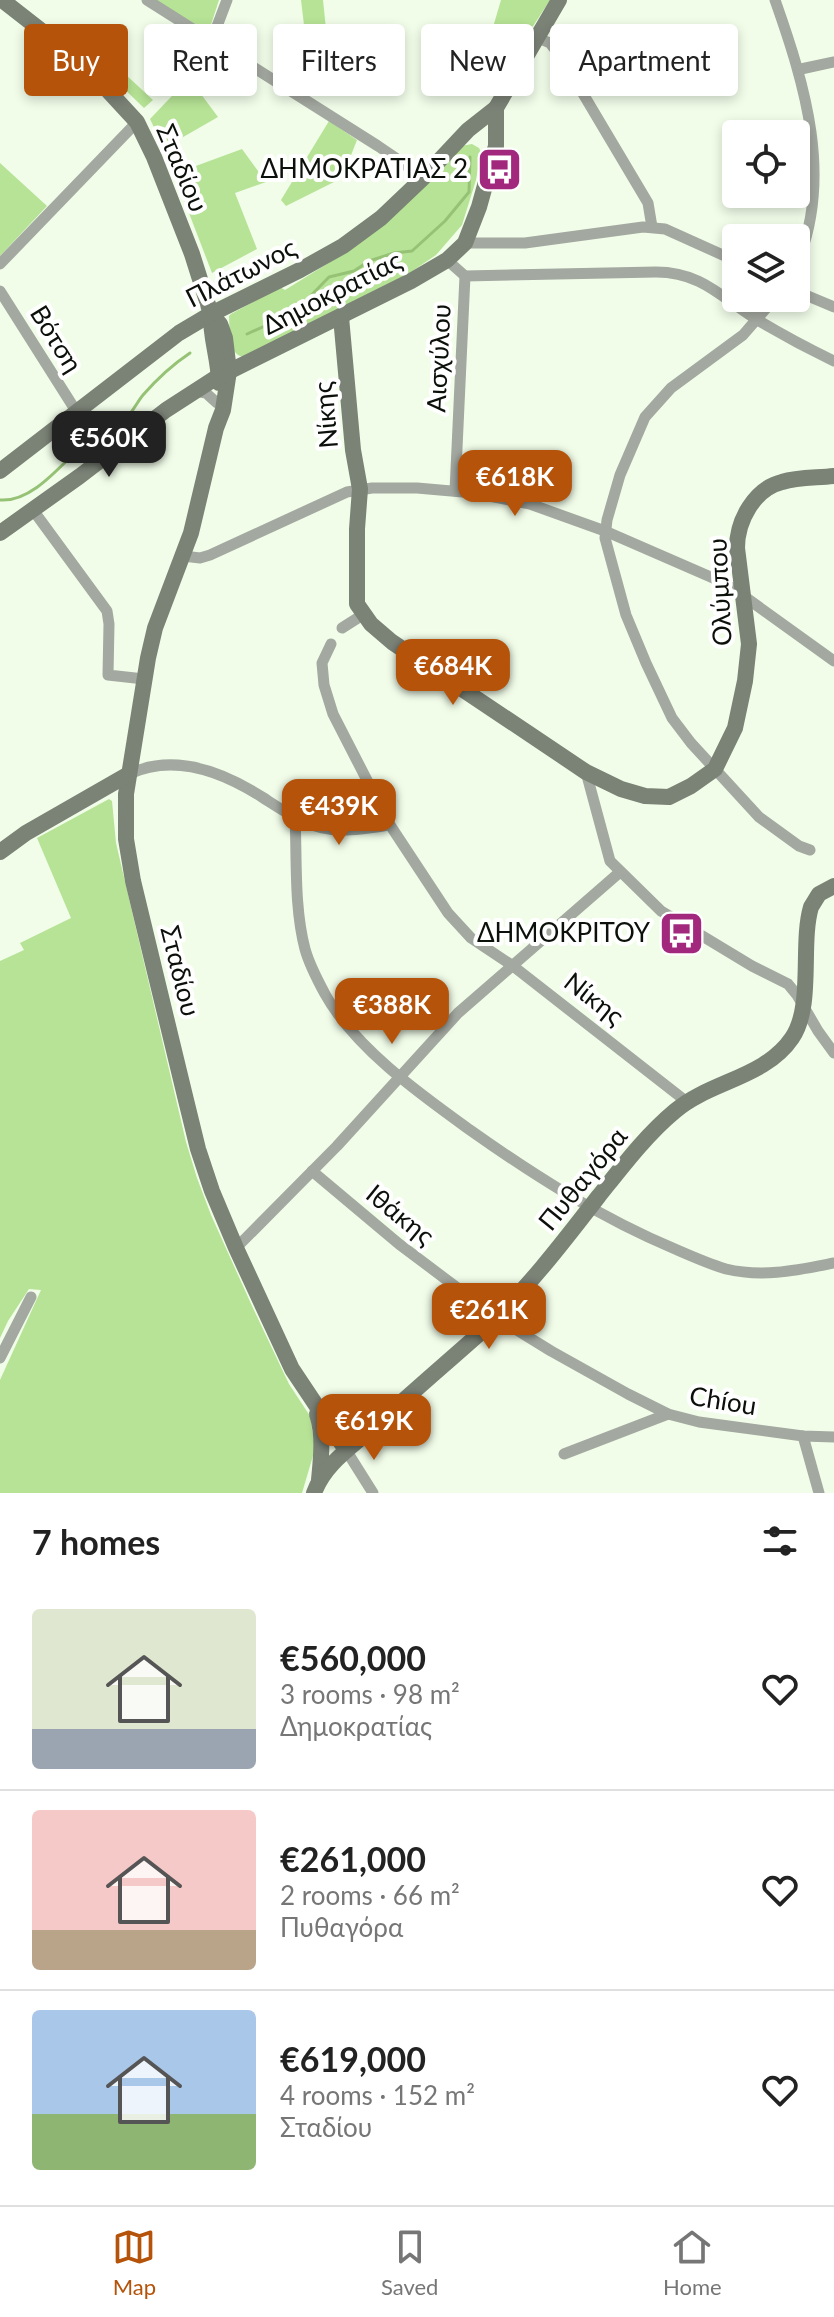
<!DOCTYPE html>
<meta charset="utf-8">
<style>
:root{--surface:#fff;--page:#f6f6f6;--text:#222;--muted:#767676;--line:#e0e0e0;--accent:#b45309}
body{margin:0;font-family:Lato,sans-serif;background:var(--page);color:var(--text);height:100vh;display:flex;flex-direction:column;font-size:30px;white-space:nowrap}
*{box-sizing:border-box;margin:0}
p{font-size:26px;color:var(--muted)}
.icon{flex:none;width:44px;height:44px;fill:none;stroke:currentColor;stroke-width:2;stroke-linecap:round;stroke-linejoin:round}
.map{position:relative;height:1493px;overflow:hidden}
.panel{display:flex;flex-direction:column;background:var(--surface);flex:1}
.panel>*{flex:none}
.banner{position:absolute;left:24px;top:24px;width:786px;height:72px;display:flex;gap:16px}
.controls{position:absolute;left:722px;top:120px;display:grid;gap:16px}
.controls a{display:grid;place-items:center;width:88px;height:88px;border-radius:8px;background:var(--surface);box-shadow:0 4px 12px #0003;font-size:40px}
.price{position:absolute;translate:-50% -68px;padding:0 18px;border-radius:16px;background:var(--accent);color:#fff;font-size:26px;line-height:52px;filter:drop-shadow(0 2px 4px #0008)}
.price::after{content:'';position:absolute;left:50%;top:48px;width:24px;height:18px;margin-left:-12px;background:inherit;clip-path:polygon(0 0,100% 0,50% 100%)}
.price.active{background:#222;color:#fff}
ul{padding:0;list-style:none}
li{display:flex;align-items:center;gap:24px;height:200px;padding:0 32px}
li+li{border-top:2px solid var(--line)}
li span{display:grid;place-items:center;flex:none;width:224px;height:160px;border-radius:8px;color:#555}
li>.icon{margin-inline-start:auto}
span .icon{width:96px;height:96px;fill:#fffc;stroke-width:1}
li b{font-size:34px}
h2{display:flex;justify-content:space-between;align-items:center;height:96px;padding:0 32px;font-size:34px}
.pill{padding:0 28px;border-radius:8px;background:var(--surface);box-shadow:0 4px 12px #0003;font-size:28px;line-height:72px}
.pill.active{background:var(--accent);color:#fff}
.tabs{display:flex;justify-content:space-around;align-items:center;height:112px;border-top:2px solid var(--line);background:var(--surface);font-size:22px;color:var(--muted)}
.tabs a{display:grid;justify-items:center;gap:4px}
.tabs .active{color:var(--accent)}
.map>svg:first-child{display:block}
.green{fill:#b6e395}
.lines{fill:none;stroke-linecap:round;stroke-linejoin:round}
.stream{stroke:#96c275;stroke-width:3}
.street{stroke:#a3a8a0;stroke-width:11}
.secondary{stroke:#7b8276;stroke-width:16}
.labels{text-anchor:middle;stroke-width:8;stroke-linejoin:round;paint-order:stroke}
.street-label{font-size:26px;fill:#0c100a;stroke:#fff}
.poi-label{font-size:26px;fill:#0c100a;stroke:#fff;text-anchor:end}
</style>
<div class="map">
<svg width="834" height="1493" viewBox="0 0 834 1493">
<rect width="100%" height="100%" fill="#f1fde9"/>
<g class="green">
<polygon points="156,0 219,0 208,34"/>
<polygon points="301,0 323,0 326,29 304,25"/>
<polygon points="501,0 550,0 528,34 490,83 478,78"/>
<polygon points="97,48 153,100 144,108 90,56"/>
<polygon points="189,78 218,117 164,148 150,119"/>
<polygon points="329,121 357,140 342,178 286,206 281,200"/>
<path d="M472,144L479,148L481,152L476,180L462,225L436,255L408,274L243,357C227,353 230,330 229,316L231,314L280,287L285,290L343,254L461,146Z"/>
<polygon points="242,149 266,182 235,193 257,249 212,273 174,174"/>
<polygon points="0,163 47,206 0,256"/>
<polygon points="109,799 112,801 116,843 186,1142 197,1178 211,1215 252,1306 289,1384 310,1416 315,1449 302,1493 0,1493 0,1380 41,1290 29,1289 8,1321 0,1338 0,961 24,950 20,943 71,918 37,838"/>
</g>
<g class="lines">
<g class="stream">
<polyline points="247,334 294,313 329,277 354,271 369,261 394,253 412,251 445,221 469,192 470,157"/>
<path d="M0,500C39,503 72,448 101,430C108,426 118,425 124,420C132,414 137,402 143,395C157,379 172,365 190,353"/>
</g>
<g class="street">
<polyline points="147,0 378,146 406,165 421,180"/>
<path d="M775,0C805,85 834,179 796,266"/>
<polyline points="538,38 550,43 563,60 648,203 652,227"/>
<polyline points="211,42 227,0"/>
<polyline points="801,69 834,62"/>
<polyline points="465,243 525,243 643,227 665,229 736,261"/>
<path d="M447,260L465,276L656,272C701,272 721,297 756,319C781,334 807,348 834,361"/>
<polyline points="0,264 137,122"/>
<polyline points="0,291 76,411"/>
<polyline points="796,291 834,307"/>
<polyline points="775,298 743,335 671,388 645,417 620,475 607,520 605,538 626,615 646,663 672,718 691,743 759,817 799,846 810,850"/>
<polyline points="195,391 206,393 217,403"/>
<polyline points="455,491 465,276"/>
<polyline points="33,510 107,611 109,624 108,675 144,679"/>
<polyline points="183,556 200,558 210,555 347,492 372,488 417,488 474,493 530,504 605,531 713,578 734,589 834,661"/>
<polyline points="342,628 364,614"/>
<polyline points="331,644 322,663 324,685 333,714 390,825 448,913 471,938 513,966 687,1102"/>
<polyline points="586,772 610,861 661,911 752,966 788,984 797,995 818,1031 834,1053"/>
<path d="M129,774C174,753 223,772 262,797C281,809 301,823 322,828C344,833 368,828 390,825"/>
<path d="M295,816C297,860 294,907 305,949C309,964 318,981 325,994C355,1048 420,1094 470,1130C535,1176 601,1218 675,1249C691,1256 709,1264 726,1269C763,1278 798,1270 834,1263"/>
<polyline points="312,1171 399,1244 496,1317 551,1351 628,1394 668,1414 699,1422 803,1436 834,1437"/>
<polyline points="236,1248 337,1146 458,1013 620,872"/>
<polyline points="0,1358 31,1297"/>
<polyline points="803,1436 819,1493"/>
<polyline points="346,1450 373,1493"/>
<polyline points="564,1454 668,1414"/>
</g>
<g class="secondary">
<polyline points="2,0 61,46 102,84 137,122 154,157 192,254 211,314 220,324 225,338 229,371 223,410 216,428 191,533 155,628 148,658 126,794 126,839 133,881 185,1096 198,1149 212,1191 236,1248 292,1369 346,1450"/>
<path d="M211,314C210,337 219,360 219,383"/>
<path d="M341,317L353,450L360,489L357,529V604L371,624L392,642L586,772L621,789L645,796L669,797L691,786L715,769L735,728L745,681L749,644L737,548C737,521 754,489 782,482C798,477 817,478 834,476"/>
<polyline points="0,471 179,333 211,314 300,270 343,246 381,218 421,180 468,130 496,108"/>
<polyline points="0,533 80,476 166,410 214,379 411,281 447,260 465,243 479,207 496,146 496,108 559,0"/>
<polyline points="0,852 26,833 129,774"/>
<path d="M317,1414C324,1436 321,1458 319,1480"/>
<path d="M314,1493C325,1463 352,1447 374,1427C409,1395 444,1365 479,1334C524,1293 561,1245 598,1197C622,1167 646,1135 675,1111C710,1081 765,1078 792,1038C814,1006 800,944 811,907L819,894L834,886"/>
</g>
</g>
<defs>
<symbol id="bus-square" viewBox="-11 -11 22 22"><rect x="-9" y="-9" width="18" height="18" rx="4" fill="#a2287e" stroke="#fff"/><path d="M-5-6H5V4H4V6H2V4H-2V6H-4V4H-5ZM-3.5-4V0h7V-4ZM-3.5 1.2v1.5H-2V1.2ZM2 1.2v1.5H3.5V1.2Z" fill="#fff"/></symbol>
</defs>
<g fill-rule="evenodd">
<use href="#bus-square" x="474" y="144" width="51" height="51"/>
<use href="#bus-square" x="656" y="908" width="51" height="51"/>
</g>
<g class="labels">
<g class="street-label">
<text transform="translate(182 168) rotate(67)" y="9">Σταδίου</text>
<text transform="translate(241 273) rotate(-27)" y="9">Πλάτωνος</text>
<text transform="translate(332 293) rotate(-27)" y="9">Δημοκρατίας</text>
<text transform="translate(56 339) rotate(58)" y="9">Βότση</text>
<text transform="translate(439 358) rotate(-87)" y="9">Αισχύλου</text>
<text transform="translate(326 415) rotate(-95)" y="9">Νίκης</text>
<text transform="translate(720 592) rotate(-93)" y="9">Ολύμπου</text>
<text transform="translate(180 971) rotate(76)" y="9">Σταδίου</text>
<text transform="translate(594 999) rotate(38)" y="9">Νίκης</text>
<text transform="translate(583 1179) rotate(-51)" y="9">Πυθαγόρα</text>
<text transform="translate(400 1215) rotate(39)" y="9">Ιθάκης</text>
<text transform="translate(723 1401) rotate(9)" y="9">Chíou</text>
</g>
<g class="poi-label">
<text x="468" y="178">ΔΗΜΟΚΡΑΤΙΑΣ 2</text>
<text x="650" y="942">ΔΗΜΟΚΡΙΤΟΥ</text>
</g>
</g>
</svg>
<div class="controls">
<a><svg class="icon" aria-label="locate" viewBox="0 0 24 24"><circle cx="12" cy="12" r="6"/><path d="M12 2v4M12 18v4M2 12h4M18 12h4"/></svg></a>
<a><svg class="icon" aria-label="layers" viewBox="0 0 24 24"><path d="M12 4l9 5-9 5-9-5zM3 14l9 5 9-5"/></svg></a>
</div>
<b class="price active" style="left:109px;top:479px">€560K</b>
<b class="price" style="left:515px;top:518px">€618K</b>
<b class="price" style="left:453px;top:707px">€684K</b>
<b class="price" style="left:339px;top:847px">€439K</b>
<b class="price" style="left:392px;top:1046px">€388K</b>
<b class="price" style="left:489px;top:1351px">€261K</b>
<b class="price" style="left:374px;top:1462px">€619K</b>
<div class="banner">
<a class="pill active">Buy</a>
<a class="pill">Rent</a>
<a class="pill">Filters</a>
<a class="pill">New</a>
<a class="pill">Apartment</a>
</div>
</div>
<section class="panel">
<h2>7 homes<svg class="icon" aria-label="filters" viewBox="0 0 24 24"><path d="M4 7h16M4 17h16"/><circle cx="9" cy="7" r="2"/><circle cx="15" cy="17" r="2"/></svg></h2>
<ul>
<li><span style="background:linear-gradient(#dfe7d0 75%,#9aa5b1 0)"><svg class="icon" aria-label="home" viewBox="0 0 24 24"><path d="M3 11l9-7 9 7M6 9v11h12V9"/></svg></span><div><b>€560,000</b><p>3 rooms · 98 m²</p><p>Δημοκρατίας</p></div><svg class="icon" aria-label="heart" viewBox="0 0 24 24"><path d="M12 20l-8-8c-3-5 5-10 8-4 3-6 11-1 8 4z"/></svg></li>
<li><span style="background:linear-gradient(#f6c9c9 75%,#b9a48a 0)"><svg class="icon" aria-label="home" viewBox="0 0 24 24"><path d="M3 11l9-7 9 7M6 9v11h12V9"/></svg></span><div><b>€261,000</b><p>2 rooms · 66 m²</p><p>Πυθαγόρα</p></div><svg class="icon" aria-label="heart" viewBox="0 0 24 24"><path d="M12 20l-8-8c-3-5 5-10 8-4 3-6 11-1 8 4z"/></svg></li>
<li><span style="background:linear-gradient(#a9c7e8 65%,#8fb573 0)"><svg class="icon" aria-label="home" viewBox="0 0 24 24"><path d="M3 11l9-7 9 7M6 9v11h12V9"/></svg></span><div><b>€619,000</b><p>4 rooms · 152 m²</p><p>Σταδίου</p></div><svg class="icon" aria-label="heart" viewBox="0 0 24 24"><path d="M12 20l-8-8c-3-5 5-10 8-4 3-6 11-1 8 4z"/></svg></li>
</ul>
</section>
<nav class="tabs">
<a class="active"><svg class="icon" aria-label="map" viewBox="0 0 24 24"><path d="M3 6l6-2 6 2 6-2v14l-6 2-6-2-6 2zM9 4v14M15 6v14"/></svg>Map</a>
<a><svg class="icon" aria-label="saved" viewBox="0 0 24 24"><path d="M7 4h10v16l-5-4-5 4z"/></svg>Saved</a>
<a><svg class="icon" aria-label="home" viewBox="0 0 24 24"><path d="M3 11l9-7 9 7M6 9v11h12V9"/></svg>Home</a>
</nav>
